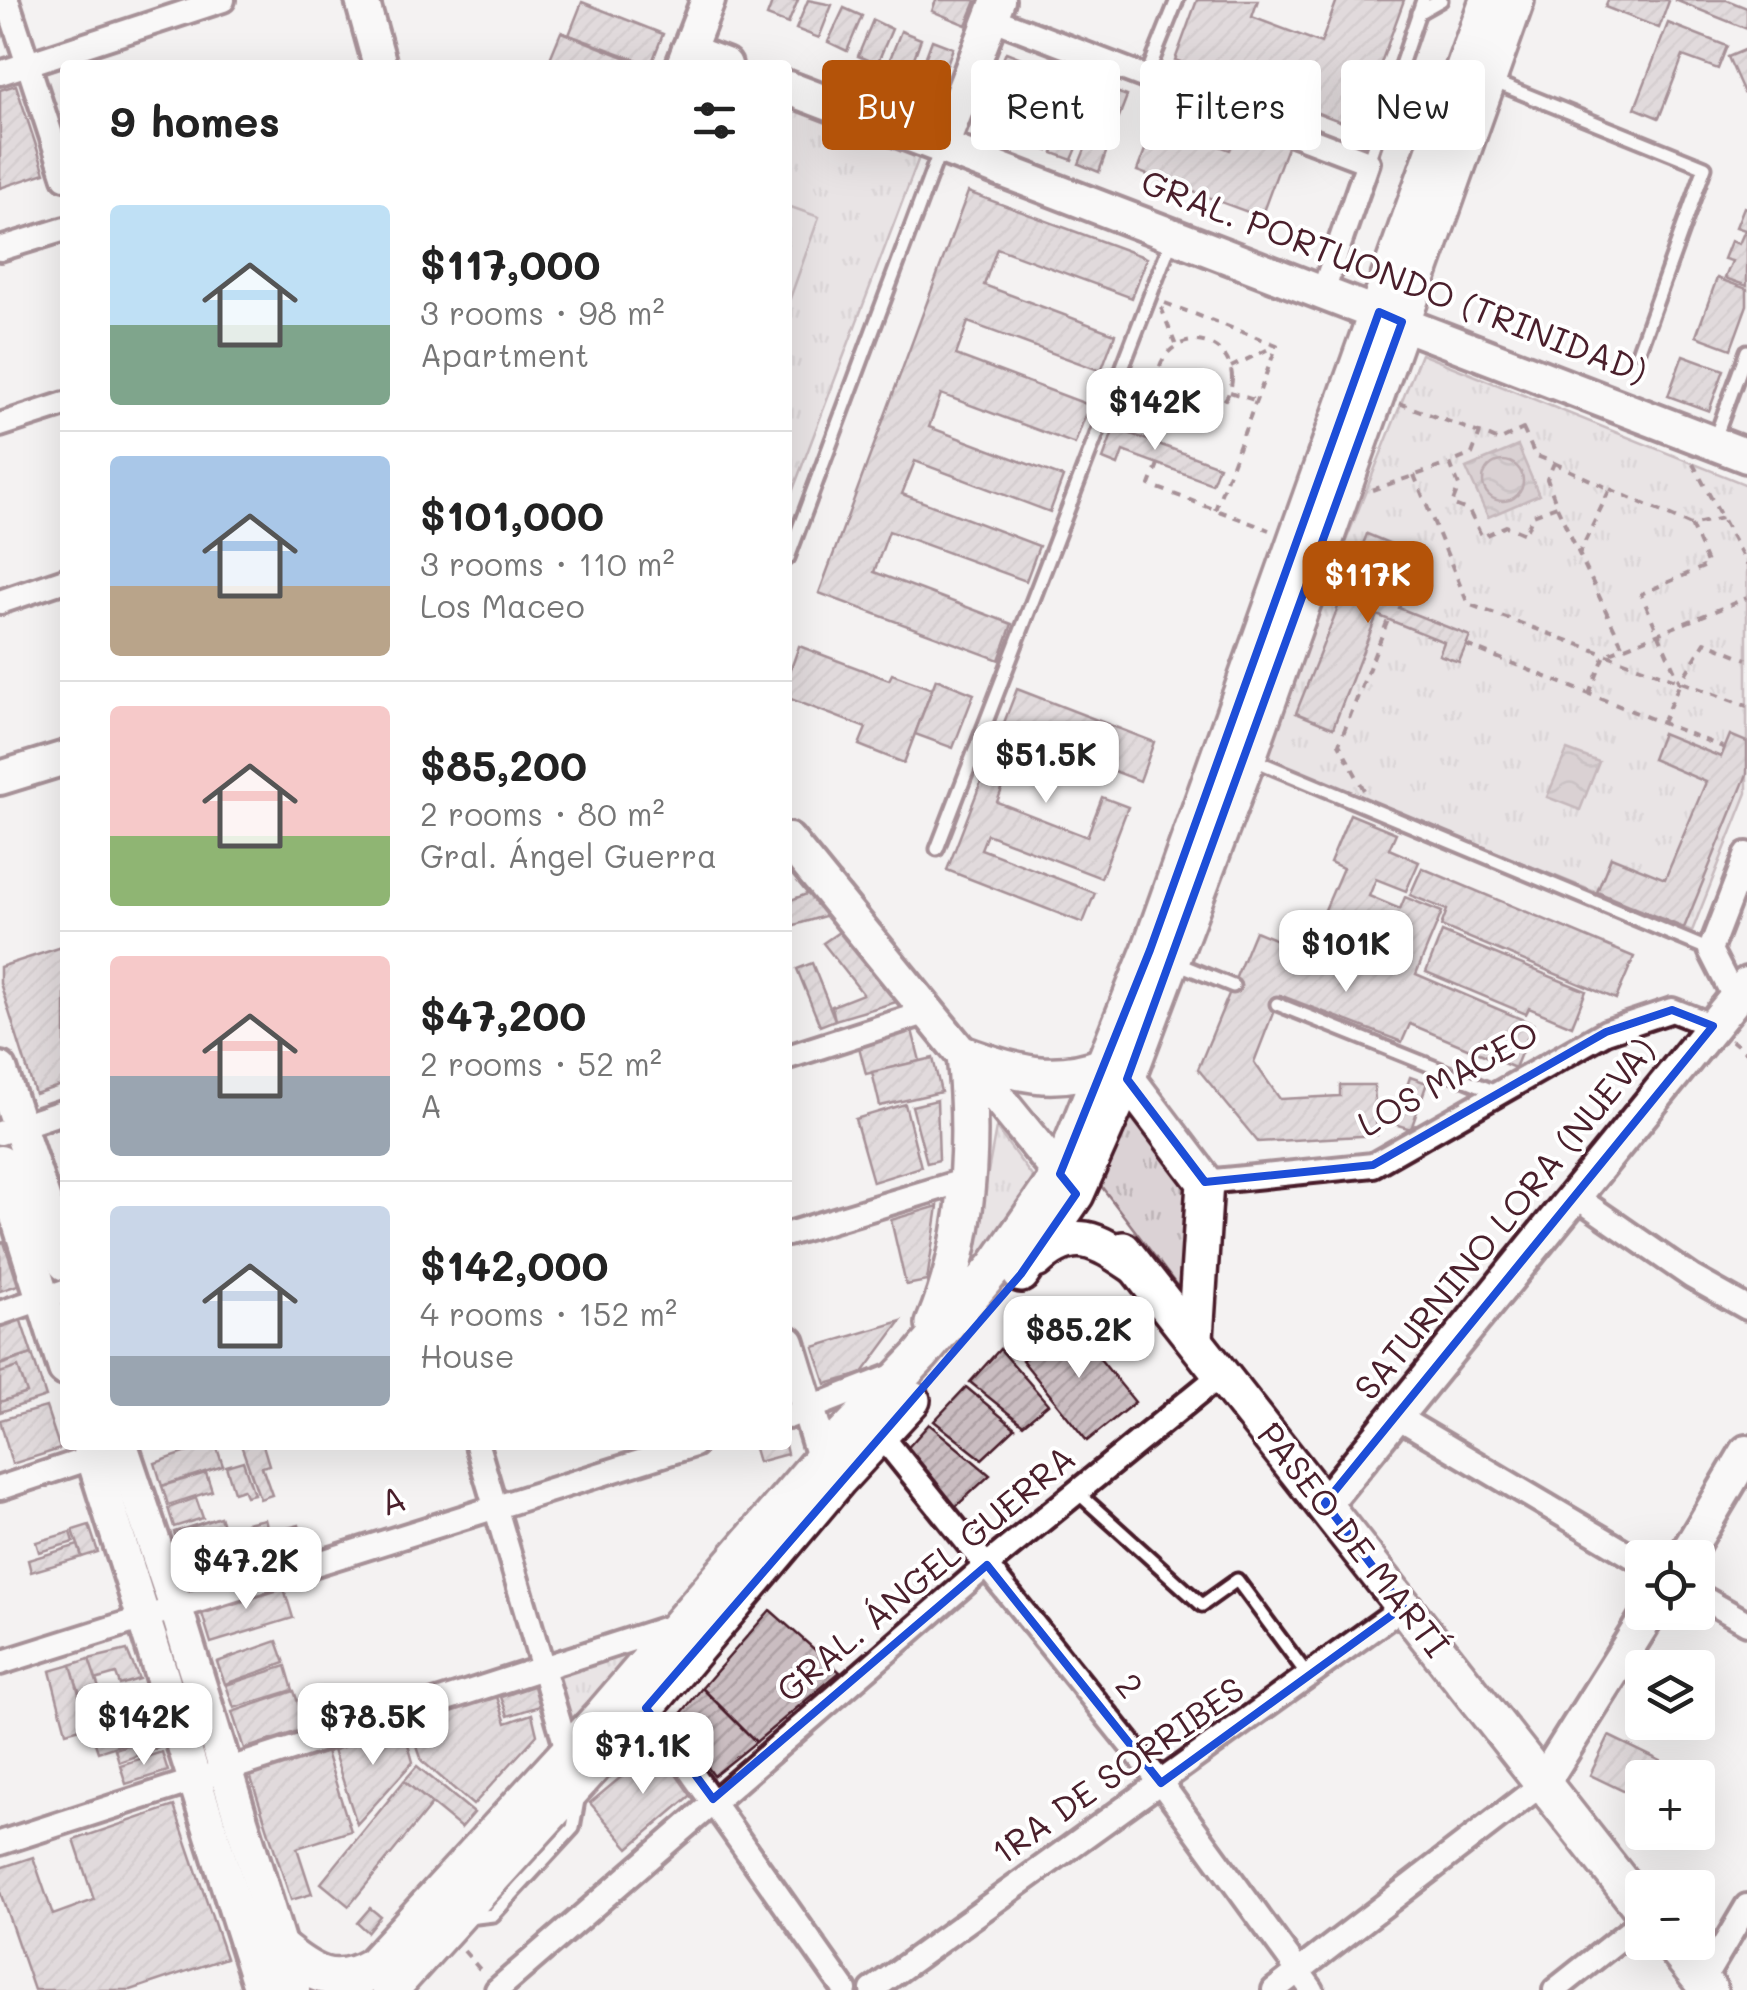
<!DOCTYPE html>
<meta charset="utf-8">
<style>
:root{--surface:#fff;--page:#f6f6f6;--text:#222;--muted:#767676;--line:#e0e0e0;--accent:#b45309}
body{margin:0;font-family:Mali,sans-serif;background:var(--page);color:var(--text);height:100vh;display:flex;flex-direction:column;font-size:38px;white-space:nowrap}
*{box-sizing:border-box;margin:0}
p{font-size:32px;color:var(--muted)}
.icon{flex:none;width:55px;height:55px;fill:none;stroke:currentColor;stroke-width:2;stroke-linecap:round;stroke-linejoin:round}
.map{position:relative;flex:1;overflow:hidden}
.drawer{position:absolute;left:60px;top:60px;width:732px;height:1390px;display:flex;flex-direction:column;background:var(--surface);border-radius:10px;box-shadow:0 10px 40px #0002}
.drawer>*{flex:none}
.top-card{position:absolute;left:822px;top:60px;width:772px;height:90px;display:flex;gap:20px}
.buttons{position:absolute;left:1625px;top:1540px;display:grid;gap:20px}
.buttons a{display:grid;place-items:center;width:90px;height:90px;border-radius:10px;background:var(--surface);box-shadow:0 10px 40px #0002;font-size:50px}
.price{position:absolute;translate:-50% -85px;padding:0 22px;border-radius:20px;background:#fff;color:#222;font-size:32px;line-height:65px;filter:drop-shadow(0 2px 5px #0008)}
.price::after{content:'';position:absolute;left:50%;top:60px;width:30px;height:22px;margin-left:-15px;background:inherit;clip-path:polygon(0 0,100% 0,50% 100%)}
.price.current{background:var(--accent);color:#fff}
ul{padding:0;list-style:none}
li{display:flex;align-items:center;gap:30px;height:250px;padding:0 50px}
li+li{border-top:2px solid var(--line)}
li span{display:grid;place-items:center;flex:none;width:280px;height:200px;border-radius:10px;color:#555}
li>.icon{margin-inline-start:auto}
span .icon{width:120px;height:120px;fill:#fffc;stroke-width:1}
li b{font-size:42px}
h2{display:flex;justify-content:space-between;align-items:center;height:120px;padding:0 50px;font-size:42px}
.chip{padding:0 35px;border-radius:10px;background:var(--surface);box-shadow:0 10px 40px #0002;font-size:35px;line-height:90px}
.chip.current{background:var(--accent);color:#fff}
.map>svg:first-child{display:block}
.grass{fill:url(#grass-tufts);stroke:#927880;stroke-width:2.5}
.pitch{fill:#dbd2d5;stroke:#927880;stroke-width:2.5}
.water{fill:url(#water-waves);stroke:#8d727a;stroke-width:2.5}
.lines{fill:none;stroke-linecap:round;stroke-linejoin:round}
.shore{stroke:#77565f;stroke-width:2.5}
.building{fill:url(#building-hatch);stroke:#4a1f2b;stroke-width:2.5}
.lane-casing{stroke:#4a1f2b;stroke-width:19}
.street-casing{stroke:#4a1f2b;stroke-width:30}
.secondary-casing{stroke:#4a1f2b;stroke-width:40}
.primary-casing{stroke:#4a1f2b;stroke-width:42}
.path{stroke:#4a1f2b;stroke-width:4;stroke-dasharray:8 8;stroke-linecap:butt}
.lane{stroke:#fff;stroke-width:11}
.street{stroke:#fff;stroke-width:22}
.secondary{stroke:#fff;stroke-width:32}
.primary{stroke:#fff;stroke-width:35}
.marked{fill:none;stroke:#1d4ed8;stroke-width:8;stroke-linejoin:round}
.labels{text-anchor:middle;stroke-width:8;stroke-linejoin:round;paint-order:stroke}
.street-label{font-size:35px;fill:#4a1f2b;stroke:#fff}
</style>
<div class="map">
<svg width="1747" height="1990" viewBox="0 0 1747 1990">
<defs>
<pattern id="grass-tufts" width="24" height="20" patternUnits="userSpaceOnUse" patternTransform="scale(2.5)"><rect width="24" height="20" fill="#dbd2d5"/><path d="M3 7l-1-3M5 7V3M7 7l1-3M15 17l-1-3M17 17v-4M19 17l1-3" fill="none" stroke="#bdb4b7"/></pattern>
<pattern id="water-waves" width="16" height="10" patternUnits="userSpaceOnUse" patternTransform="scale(2.5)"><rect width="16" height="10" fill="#baa9ae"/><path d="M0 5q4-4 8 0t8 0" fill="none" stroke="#99898e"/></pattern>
<pattern id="building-hatch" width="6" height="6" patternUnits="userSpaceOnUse" patternTransform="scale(2.5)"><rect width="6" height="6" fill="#cabdc1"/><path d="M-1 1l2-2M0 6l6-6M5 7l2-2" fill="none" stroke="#afa2a6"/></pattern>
</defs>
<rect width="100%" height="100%" fill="#f4f2f2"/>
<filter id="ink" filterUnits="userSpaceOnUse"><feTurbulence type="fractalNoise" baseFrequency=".01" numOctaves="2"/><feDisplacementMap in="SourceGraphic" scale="20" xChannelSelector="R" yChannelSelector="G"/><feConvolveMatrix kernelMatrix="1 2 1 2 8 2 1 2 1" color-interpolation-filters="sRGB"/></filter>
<g filter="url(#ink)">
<g class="grass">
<polygon points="788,105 920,155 788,503"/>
<polygon points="1421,354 1747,485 1747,793 1692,931 1259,757"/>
<polygon points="1126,1107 1200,1189 1188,1300 1098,1182"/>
<polygon points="996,1128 1037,1183 971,1266"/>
<polygon points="640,1652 574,1731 554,1676"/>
</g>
<polygon class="pitch" points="788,206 819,217 788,304"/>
<g class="water">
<polygon points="1518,446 1539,495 1488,517 1466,468"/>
<polygon points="1567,750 1599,762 1580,810 1547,797"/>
</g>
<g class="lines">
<circle class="shore" cx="1503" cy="481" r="20"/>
</g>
<g class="building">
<polygon points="773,0 798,0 788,24 767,16"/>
<polygon points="808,0 832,5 819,38 796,29"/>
<polygon points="936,0 974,0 976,1 966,25 932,11"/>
<polygon points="1197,0 1258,0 1252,17 1321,43 1337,0 1404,0 1377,74 1361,69 1342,122 1175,60"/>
<polygon points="1608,0 1667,0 1669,1 1659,28 1605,7"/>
<polygon points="1675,0 1727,0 1747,8 1747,29"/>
<polygon points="582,2 663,34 651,65 569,35"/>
<polygon points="844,8 862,16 847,51 828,42"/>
<polygon points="873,20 892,29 877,64 858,56"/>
<polygon points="1668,23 1727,46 1718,69 1683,56 1659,118 1635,108"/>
<polygon points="901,31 921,39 907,77 886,69"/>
<polygon points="561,32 569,35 644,65 549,61"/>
<polygon points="932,40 953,48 937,91 916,83"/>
<polygon points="1747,49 1747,91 1744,93 1728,57"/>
<polygon points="1006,52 1041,66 1034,86 998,72"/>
<polygon points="1058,67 1079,75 1066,110 1045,102"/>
<polygon points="996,78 1031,92 1024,112 988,98"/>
<polygon points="1084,80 1101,87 1088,120 1071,113"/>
<polygon points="16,85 45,173 0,188 0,90"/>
<polygon points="1108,89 1127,96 1114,130 1095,122"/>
<polygon points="1165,96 1191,106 1181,132 1230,150 1241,121 1290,139 1261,217 1137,171"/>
<polygon points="987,103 1025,118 1017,140 979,125"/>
<polygon points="1043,107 1063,115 1048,151 1029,144"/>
<polygon points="1067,118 1086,126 1072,160 1053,153"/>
<polygon points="1093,129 1112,136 1099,172 1079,164"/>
<polygon points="968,192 1147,258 1132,298 997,248 984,285 1115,334 1101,371 968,322 956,355 1089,405 1075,444 941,394 929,427 1063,477 1050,512 915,461 902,494 1039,546 1026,581 889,531 874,572 1012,624 999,660 819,593"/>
<polygon points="1744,207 1747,208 1747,286 1725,278 1732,261 1724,259 1731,241 1739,244 1745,230 1736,227"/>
<polygon points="1717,278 1747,289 1747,305 1731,349 1696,336"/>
<polygon points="1683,355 1724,370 1709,411 1668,396"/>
<polygon points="1120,412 1134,417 1128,433 1219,466 1212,484 1123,451 1118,465 1103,459"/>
<polygon points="1367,534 1420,556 1399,608 1470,636 1459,662 1439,655 1444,642 1377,615 1333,728 1296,713"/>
<polygon points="799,646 889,680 892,674 932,689 904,763 859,745 866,728 788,698 788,677"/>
<polygon points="936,679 974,694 953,748 915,734"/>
<polygon points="1017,689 1154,742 1140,781 1041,743 1033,765 1014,758 997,802 1087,837 1102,797 1128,807 1101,878 987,834 981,849 1095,893 1083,923 947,870"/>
<polygon points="1662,733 1721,757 1730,735 1747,742 1747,774 1684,928 1597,892 1611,857 1665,879 1706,782 1652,759"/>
<polygon points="1350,814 1396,833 1389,849 1419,862 1406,891 1376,879 1369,896 1400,909 1405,897 1442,912 1416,974 1533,1024 1515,1068 1410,1024 1402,1042 1280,995 1254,1062 1280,1099 1340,1096 1340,1085 1374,1085 1377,1135 1258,1142 1198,1069 1255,931 1289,945 1300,918 1318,926 1343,868 1330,862"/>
<polygon points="1422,868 1634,957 1616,999 1441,926 1447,910 1410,895"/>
<polygon points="812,892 831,914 788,927 788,901"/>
<polygon points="842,930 903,1000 835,1020 832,1006 863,994 823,943"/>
<polygon points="1442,932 1586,991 1572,1026 1529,1008 1526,1014 1426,972"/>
<polygon points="65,946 65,1084 35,1094 0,983 0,967"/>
<polygon points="812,963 835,1020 820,1026 797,969"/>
<polygon points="912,1030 920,1061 866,1074 858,1043"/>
<polygon points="933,1058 941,1092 880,1106 872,1072"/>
<polygon points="1410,1077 1427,1083 1411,1129 1394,1124"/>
<polygon points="937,1100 939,1160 927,1163 912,1106"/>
<polygon points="905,1104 921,1167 873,1182 855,1119"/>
<polygon points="938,1206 927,1281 906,1285 891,1220"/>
<polygon points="4,1242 18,1285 0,1291 0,1243"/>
<polygon points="19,1315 32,1354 0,1364 0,1321"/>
<polygon points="901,1321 862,1374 826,1384 814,1347"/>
<polygon points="1070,1322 1135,1402 1087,1441 1022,1360"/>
<polygon points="1000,1349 1048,1404 1023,1425 970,1382"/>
<polygon points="32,1354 46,1397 0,1412 0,1365"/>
<polygon points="18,1367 27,1393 0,1402 0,1373"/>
<polygon points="966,1387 1015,1428 982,1459 934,1421"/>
<polygon points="46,1407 60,1449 12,1464 0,1420"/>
<polygon points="929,1424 990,1475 949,1513 903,1453"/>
<polygon points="208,1445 216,1445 223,1466 162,1486 155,1463"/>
<polygon points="241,1445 263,1445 269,1465 262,1467 272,1495 260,1499"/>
<polygon points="753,1445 785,1445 787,1454 758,1462"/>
<polygon points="243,1461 254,1494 246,1496 243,1489 234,1492 226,1466"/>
<polygon points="206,1473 212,1491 168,1505 162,1486"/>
<polygon points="196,1498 203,1518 174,1527 168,1508"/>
<polygon points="220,1517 227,1541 182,1556 174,1532"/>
<polygon points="220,1517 223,1526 194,1536 191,1527"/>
<polygon points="265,1519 277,1565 259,1570 246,1523"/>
<polygon points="89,1525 98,1552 82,1557 73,1530"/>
<polygon points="241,1525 248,1550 222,1557 220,1551 239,1546 234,1527"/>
<polygon points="299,1525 307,1555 285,1561 277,1531"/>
<polygon points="71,1532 74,1542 39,1552 36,1542"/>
<polygon points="78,1545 82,1557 31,1572 28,1560"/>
<polygon points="212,1552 219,1570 212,1573 215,1584 193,1587 184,1562"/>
<polygon points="251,1555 256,1572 232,1578 227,1561"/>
<polygon points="282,1582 293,1618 211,1643 200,1607"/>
<polygon points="770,1610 840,1672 756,1742 702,1688"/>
<polygon points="277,1641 285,1663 225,1684 217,1662"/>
<polygon points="127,1650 139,1679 120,1685 116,1674 95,1680 89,1659"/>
<polygon points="89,1659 102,1697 83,1702 70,1665"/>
<polygon points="71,1665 88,1726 66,1732 50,1671"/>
<polygon points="286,1666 293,1690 234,1708 226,1685"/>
<polygon points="536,1685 543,1705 508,1716 501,1697"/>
<polygon points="702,1688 756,1742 714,1776 675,1721"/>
<polygon points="294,1691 307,1728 244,1749 232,1712"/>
<polygon points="144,1694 148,1707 90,1726 86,1713"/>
<polygon points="496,1694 506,1723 532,1714 537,1735 473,1805 422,1761 409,1723"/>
<polygon points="147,1710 154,1734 98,1752 90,1728"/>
<polygon points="403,1727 413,1762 357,1824 333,1750"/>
<polygon points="157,1735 161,1747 119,1762 115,1749"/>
<polygon points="1609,1736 1661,1761 1653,1778 1642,1778 1642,1800 1590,1775"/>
<polygon points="658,1746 696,1791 629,1848 590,1803"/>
<polygon points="162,1752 168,1771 126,1784 120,1765"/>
<polygon points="326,1752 351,1831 297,1848 312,1894 291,1900 250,1775"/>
<polygon points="417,1766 474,1813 461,1828 404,1781"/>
<polygon points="404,1781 432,1804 349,1906 321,1883"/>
<polygon points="174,1806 226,1958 131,1990 34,1990 0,1892 0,1868 33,1857 53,1915 94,1900 74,1840"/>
<polygon points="370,1908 380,1916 367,1932 357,1923"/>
</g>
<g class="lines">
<defs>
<g id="lane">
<polyline points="1418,13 1441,0"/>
<polyline points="1398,71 1430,134"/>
<polyline points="1146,77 1177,0"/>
<polyline points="1492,81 1705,167 1639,350"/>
<polyline points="1368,162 1423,0"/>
<polyline points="1714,441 1747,351"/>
<polyline points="788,558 940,150"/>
<polyline points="1252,759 1710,950"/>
<polyline points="937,849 1172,239"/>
<polyline points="1176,963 1233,986"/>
<polyline points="1277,1004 1496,1092"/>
<polyline points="1077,1492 1202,1605 1237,1580 1309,1677"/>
<polyline points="468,1918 493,1915 573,1828 578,1800"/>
</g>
<g id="street">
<polyline points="7,0 65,178"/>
<polyline points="991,18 1368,162 1323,291"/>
<polyline points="0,73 223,0"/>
<polyline points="0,249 65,229"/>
<polyline points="0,425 65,404"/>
<polyline points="0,602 65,580"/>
<polyline points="1735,999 1710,950 1747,854"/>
<polyline points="788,1057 928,1012"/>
<polyline points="0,1133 65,1111"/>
<polyline points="1205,1182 1373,1165 1606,1032 1672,1010 1713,1026"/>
<polyline points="1575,1196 1692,1277 1747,1308"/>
<polyline points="788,1234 966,1180"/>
<polyline points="0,1313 65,1291"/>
<polyline points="1396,1416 1642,1562"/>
<polyline points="788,1417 895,1375"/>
<polyline points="880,1434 1161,1783 1312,1990"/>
<polyline points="477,1445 568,1753"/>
<polyline points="0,1488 106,1453"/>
<polyline points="1698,1595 1747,1623"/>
<polyline points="0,1663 694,1445"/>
<polyline points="646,1708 845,1990"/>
<polyline points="0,1843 676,1625"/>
<polyline points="1702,1982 1747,1906"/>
<polyline points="497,1990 987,1565 1223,1373"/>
<polyline points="872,1990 1403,1607"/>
<polyline points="1274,1990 1542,1784"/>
<polyline points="1555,1990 1642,1921"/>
</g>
<g id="secondary">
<polyline points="362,0 380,65"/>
<polyline points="688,51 725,65"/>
<polyline points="683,65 708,0"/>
<polyline points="788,88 1747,456"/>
<polyline points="942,146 998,0"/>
<polyline points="0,778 65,758"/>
<polyline points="788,840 1060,1174"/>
<polyline points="0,1069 65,1264"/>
<polyline points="0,1162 65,1369"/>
<polyline points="788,1343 823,1457"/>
<polyline points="89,1445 261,1990"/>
<polyline points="121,1445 176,1608 293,1990"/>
<polyline points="1325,1503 1747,984"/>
<polyline points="1684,1558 1747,1452"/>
<polyline points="1542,1784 1650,1612"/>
</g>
<g id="primary">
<polyline points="1127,1079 1205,1182 1195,1338"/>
<polyline points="1123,1250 1642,1909"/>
<path d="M1036,1260C1074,1224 1098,1241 1135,1266"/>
<polyline points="1021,1274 1076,1194 1127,1079 1248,757 1516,0"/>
<path d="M934,1324C969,1240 974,1145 965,1055C1015,1073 1053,1085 1105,1065"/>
<polyline points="1670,1942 1709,1990"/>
<path d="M280,1948C310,1973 333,1988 370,1967"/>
<polyline points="350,1990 604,1713 823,1457 921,1355 996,1266 1060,1174 1150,950 1488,0"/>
<polyline points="390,1990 646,1708 839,1479 912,1400"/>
</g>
</defs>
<use href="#lane" class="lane-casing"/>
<use href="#street" class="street-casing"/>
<use href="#secondary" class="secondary-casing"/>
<use href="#primary" class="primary-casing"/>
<g class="path">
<polyline points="1165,303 1277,345 1215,510"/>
<polyline points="1161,307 1176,346"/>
<circle cx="1195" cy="378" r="37"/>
<polyline points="1231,367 1277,345"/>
<polyline points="1230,392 1254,400"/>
<polyline points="1399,403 1479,433"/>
<polygon points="1523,429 1535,455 1554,463 1547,479 1557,506 1533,515 1525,534 1506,526 1482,537 1469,511 1452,504 1459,486 1450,463 1472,454 1480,433 1499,441"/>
<polyline points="1554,463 1610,489 1579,554"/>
<polyline points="1158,464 1150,485 1269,530"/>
<polyline points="1693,464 1747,565"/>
<polyline points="1414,475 1468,604 1747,706"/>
<polyline points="1610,489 1691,525 1722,518"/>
<polyline points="1372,490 1448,464"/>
<polyline points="1557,507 1623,647"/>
<polyline points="1691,525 1708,565 1641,594 1680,683 1705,642 1747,659"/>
<polyline points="1466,645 1725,748"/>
<polyline points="1589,694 1605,655 1747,598"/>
<polyline points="1662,723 1680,683"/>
<polyline points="1364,790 1339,744 1388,620"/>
<polyline points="1731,1040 1747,1053"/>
<polyline points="464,1951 484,1974"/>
</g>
<use href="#lane" class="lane"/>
<use href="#street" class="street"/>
<use href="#secondary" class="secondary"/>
<use href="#primary" class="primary"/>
</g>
</g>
<path d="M0 0H1747V1990H0ZM1379,312L1402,322L1127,1079L1205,1182L1373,1165L1606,1032L1672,1010L1713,1026L1325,1503L1403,1607L1161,1783L987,1565L713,1799L646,1708L1021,1274L1076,1194L1060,1174L1150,950Z" fill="#f4f2f2" fill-opacity=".55" fill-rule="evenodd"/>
<path class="marked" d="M1379,312L1402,322L1127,1079L1205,1182L1373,1165L1606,1032L1672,1010L1713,1026L1325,1503L1403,1607L1161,1783L987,1565L713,1799L646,1708L1021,1274L1076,1194L1060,1174L1150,950Z"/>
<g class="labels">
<g class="street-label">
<text transform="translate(1394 277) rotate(21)" y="12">GRAL. PORTUONDO (TRINIDAD)</text>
<text transform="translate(1448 1079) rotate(-29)" y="12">LOS MACEO</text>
<text transform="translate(1505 1219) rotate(-51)" y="12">SATURNINO LORA (NUEVA)</text>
<text transform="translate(393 1501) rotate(-18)" y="12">A</text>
<text transform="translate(1353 1540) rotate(52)" y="12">PASEO DE MARTÍ</text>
<text transform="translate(926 1574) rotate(-40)" y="12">GRAL. ÁNGEL GUERRA</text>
<text transform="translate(1129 1686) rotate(51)" y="12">2</text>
<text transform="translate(1118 1771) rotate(-35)" y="12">1RA DE SORRIBES</text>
</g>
</g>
</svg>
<div class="buttons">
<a><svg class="icon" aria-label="locate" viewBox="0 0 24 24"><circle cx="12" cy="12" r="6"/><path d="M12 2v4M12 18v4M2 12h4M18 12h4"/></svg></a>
<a><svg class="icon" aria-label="layers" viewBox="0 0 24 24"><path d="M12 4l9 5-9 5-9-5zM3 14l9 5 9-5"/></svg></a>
<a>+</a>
<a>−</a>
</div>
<b class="price" style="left:1155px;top:453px">$142K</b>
<b class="price current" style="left:1368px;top:626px">$117K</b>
<b class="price" style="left:1046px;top:806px">$51.5K</b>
<b class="price" style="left:1346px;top:995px">$101K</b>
<b class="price" style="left:1079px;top:1381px">$85.2K</b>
<b class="price" style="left:246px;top:1612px">$47.2K</b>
<b class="price" style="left:144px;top:1768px">$142K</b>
<b class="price" style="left:373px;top:1768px">$78.5K</b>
<b class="price" style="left:643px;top:1797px">$71.1K</b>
<div class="top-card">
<a class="chip current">Buy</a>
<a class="chip">Rent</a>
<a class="chip">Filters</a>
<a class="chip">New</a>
</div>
<section class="drawer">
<h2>9 homes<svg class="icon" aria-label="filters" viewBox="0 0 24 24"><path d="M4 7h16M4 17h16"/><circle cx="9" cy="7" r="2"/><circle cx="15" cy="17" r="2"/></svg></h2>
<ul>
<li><span style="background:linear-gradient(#bfe0f5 60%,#7fa58c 0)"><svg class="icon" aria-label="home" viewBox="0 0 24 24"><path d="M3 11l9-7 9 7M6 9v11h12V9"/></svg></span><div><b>$117,000</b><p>3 rooms · 98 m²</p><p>Apartment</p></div></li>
<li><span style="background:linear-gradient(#a9c7e8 65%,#b9a48a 0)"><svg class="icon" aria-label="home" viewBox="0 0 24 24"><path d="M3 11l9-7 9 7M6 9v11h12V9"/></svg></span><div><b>$101,000</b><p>3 rooms · 110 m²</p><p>Los Maceo</p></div></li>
<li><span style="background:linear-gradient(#f6c9c9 65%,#8fb573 0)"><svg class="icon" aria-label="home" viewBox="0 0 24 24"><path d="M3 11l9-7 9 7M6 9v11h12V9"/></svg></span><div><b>$85,200</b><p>2 rooms · 80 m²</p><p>Gral. Ángel Guerra</p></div></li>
<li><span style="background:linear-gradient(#f6c9c9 60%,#9aa5b1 0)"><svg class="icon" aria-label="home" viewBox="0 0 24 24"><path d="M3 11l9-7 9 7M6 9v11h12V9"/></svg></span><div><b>$47,200</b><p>2 rooms · 52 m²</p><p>A</p></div></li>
<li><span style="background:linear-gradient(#c9d6e8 75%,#9aa5b1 0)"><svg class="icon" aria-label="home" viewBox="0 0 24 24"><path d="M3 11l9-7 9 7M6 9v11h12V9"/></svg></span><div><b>$142,000</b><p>4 rooms · 152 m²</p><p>House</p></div></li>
</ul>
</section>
</div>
